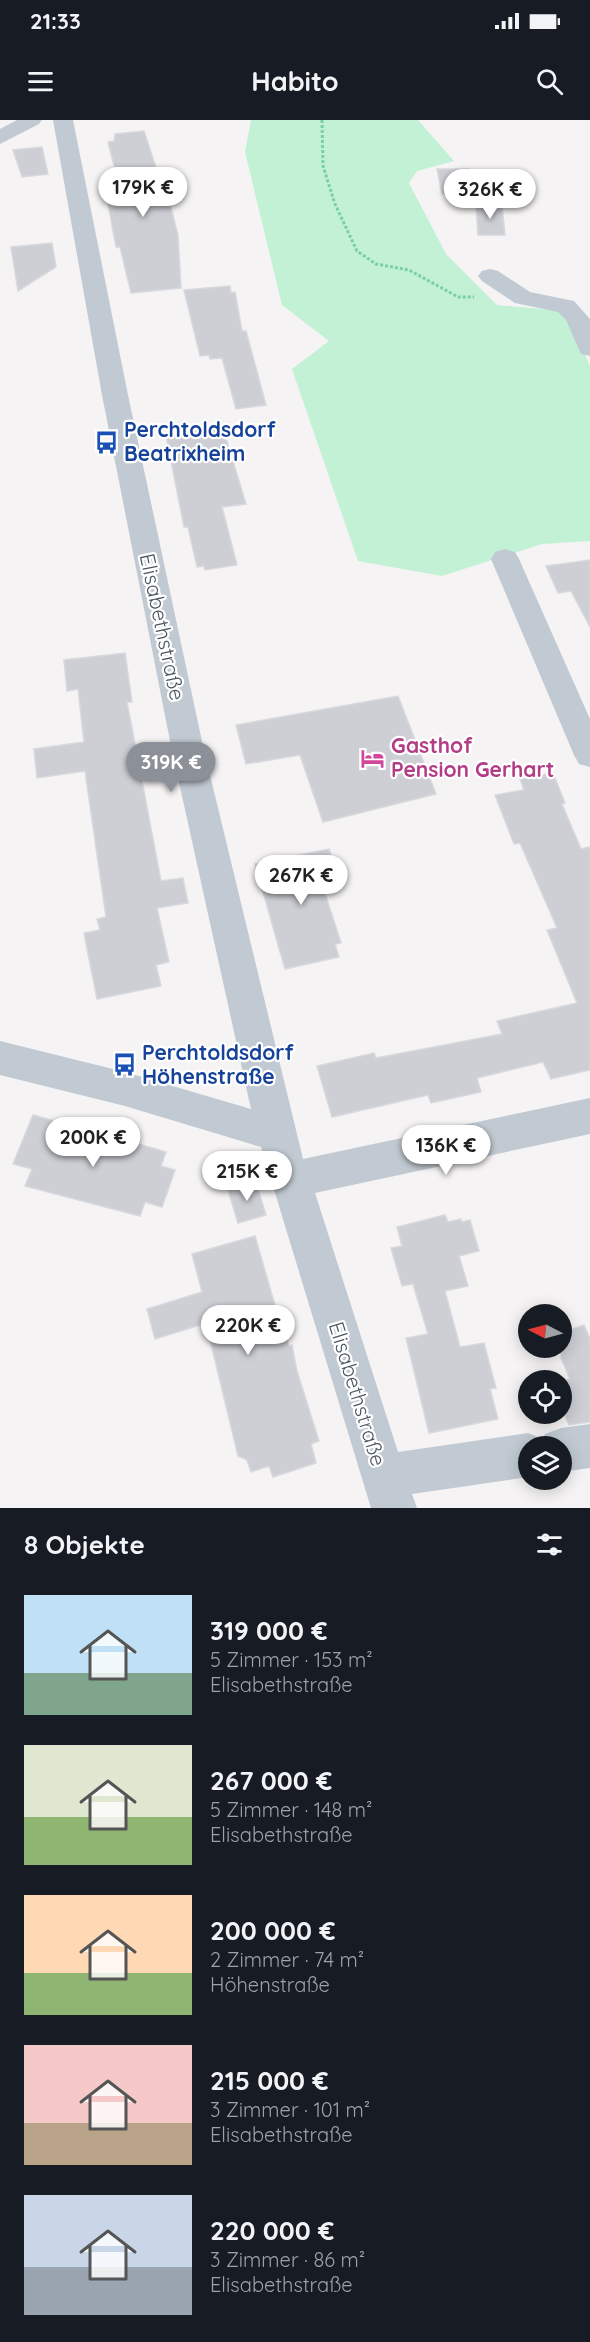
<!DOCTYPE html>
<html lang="de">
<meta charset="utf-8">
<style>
:root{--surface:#171b24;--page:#242831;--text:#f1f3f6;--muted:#9ea1a6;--accent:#8c9099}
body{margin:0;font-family:Quicksand,sans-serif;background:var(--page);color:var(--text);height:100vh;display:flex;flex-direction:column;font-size:22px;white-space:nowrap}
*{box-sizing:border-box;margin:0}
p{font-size:20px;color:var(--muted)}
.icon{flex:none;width:33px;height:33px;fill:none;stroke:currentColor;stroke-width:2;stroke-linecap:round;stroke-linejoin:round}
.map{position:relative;height:1388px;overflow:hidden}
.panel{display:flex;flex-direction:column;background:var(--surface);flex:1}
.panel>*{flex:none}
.needle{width:39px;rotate:276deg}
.controls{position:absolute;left:518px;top:1184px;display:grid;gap:12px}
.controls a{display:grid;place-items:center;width:54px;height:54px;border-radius:50%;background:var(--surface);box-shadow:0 3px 15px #0003;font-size:30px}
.price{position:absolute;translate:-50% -51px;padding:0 14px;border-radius:21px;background:#fff;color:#222;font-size:20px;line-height:39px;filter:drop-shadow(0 2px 3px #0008)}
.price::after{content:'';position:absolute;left:50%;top:36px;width:18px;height:14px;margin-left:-9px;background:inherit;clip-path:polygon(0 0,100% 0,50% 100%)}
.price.active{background:var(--accent);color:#fff}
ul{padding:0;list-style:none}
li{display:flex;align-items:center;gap:18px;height:150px;padding:0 24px}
li span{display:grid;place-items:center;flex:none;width:168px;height:120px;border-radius:0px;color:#555}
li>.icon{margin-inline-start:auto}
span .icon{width:72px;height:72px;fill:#fffc;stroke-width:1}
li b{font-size:26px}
h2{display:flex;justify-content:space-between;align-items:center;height:72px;padding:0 24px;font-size:26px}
.status{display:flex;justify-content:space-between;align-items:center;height:42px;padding:0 30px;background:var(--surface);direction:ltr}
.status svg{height:16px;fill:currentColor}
header{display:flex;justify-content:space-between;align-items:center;height:78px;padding:0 24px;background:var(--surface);font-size:27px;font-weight:700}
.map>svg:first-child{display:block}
.green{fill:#c3f1d5}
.building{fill:#cdcfd5;stroke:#d7d9de;stroke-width:1.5}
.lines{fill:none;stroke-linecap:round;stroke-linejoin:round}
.path{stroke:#7ad0a6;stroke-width:3;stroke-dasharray:3 2;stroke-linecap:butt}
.minor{fill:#c1cad2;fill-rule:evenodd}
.labels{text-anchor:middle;stroke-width:4.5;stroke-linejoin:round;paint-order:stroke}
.transit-label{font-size:21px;font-weight:bold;fill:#164399;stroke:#fff;text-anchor:start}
.street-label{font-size:21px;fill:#4a5661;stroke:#fff}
.hotel-label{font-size:21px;font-weight:bold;fill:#b23c85;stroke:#fff;text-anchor:start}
</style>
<div class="status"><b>21:33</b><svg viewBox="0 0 49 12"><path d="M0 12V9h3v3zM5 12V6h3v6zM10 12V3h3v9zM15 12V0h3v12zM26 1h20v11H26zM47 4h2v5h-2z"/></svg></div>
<header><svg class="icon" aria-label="menu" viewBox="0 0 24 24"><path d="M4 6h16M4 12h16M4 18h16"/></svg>Habito<svg class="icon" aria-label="search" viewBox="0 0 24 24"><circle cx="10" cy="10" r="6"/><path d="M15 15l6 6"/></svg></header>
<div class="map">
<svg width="590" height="1388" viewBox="0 0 590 1388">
<rect width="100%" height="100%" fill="#f5f3f3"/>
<polygon class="green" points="251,0 418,0 454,41 417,51 409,63 446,134 497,185 566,191 590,246 590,421 542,424 442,456 358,441 292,249 329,221 282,185 245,32"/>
<g class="building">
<polygon points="144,11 164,72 167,72 178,115 181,168 131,173 120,127 116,127 107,78 122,76 108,22 114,21 115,14"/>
<polygon points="42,27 48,54 22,57 13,30"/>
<polygon points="437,49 469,49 474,73 442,74"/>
<polygon points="476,85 502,86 505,115 478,115"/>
<polygon points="52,123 56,147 18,171 11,127"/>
<polygon points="230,166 231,173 235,172 242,211 246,211 266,285 236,289 222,238 210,239 209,235 200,236 184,170"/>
<polygon points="223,308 246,384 222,387 237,445 205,450 204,446 197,447 188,407 184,407 166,315"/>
<polygon points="590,440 590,507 571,471 558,473 546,446"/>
<polygon points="125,533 132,582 127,582 161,761 183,758 188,783 157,788 169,842 156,845 161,866 97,879 84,813 100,810 97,799 106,797 85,651 37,658 34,629 84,622 78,569 67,571 64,540"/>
<polygon points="398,576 436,674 323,702 300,635 246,644 236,605"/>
<polygon points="553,653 565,683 562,684 581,729 590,727 590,950 551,959 543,942 477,958 481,972 431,983 428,975 332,997 317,946 374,933 376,938 502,914 497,901 577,883 547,810 557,808 520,723 514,724 495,675 524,670 520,659"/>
<polygon points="329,729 341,763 323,767 341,823 335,824 339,837 285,849 255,744"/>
<polygon points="33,995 84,1009 81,1016 132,1029 135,1023 166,1032 161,1046 175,1050 162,1087 145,1082 140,1096 25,1066 32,1049 13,1044"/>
<polygon points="256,1062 266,1095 238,1103 228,1070"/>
<polygon points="445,1095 448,1102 461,1099 462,1102 470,1100 479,1131 459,1136 468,1166 445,1171 460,1227 484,1223 496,1268 490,1269 498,1299 429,1313 406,1218 428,1214 413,1164 402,1166 391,1128 402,1126 397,1107"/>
<polygon points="255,1116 279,1199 289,1226 292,1225 297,1251 319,1321 311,1324 316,1343 273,1357 269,1346 251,1352 247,1340 238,1336 206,1203 155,1219 147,1189 202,1172 192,1134"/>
<polygon points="584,1205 590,1219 590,1302 569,1305 561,1286 561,1261 570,1259 561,1238 561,1213"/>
</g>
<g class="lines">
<polyline class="path" points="322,0 323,46 335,84 357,131 376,144 409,150 458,177 474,177"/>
<g class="minor">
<polygon points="17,0 42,0 39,4 0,24 0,9"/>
<polygon points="53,0 73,0 128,275 203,626 303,1039 590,978 590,1014 315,1073 398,1332 528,1313 543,1319 545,1314 561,1308 590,1304 590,1348 561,1352 561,1326 528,1326 528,1357 412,1374 417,1388 371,1388 261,1027 125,986 0,955 0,921 125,952 251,989 171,626 102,275"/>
<polygon points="490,149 498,151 530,172 574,181 590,199 590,236 581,234 566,200 558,192 515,183 482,161 478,156 482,151"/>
<polygon points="505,429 515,432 519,439 590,599 590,647 579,644 574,635 491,439 495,432"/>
</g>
</g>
<defs>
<symbol id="bus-bare" viewBox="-9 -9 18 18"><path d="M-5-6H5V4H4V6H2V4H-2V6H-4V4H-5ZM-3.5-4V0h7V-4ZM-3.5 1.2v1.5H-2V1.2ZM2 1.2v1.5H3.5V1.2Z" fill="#1a4fb4" stroke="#fff" stroke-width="2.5" paint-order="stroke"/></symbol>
<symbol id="hotel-bare" viewBox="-9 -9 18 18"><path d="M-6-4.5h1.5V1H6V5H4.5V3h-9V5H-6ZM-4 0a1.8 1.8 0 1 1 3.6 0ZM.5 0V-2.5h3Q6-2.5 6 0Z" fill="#d1479c" stroke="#fff" stroke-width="2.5" paint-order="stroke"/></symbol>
</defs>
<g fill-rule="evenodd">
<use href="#bus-bare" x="90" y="306" width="33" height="33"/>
<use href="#hotel-bare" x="356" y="622" width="33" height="33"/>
<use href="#bus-bare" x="108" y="928" width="33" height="33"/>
</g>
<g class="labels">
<g class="transit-label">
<text x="124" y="317">Perchtoldsdorf<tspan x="124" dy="24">Beatrixheim</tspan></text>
<text x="142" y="940">Perchtoldsdorf<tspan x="142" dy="24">Höhenstraße</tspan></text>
</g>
<g class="street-label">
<text transform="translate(162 507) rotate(78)" y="7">Elisabethstraße</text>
<text transform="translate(357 1274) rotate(73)" y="7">Elisabethstraße</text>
</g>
<g class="hotel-label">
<text x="391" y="633">Gasthof<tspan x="391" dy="24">Pension Gerhart</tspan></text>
</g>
</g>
</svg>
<div class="controls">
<a><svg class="needle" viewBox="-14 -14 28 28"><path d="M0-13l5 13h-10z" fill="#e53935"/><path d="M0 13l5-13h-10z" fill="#9ea1a6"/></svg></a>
<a><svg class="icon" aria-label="locate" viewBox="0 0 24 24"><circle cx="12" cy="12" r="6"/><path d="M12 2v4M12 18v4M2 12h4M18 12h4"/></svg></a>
<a><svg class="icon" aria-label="layers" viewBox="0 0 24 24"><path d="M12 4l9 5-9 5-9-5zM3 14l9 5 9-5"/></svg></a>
</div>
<b class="price" style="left:143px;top:98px">179K €</b>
<b class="price" style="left:490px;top:100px">326K €</b>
<b class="price active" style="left:171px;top:673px">319K €</b>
<b class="price" style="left:301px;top:786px">267K €</b>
<b class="price" style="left:93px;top:1048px">200K €</b>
<b class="price" style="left:446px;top:1056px">136K €</b>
<b class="price" style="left:247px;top:1082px">215K €</b>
<b class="price" style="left:248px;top:1236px">220K €</b>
</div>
<section class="panel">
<h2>8 Objekte<svg class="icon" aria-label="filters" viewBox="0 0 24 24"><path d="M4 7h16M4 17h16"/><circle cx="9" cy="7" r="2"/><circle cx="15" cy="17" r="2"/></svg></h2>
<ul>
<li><span style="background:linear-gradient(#bfe0f5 65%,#7fa58c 0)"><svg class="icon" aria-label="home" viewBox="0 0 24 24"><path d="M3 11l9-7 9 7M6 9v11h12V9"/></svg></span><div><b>319 000 €</b><p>5 Zimmer · 153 m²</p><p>Elisabethstraße</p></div></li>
<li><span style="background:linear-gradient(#dfe7d0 60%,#8fb573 0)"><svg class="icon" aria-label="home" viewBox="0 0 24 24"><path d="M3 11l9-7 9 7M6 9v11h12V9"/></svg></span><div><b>267 000 €</b><p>5 Zimmer · 148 m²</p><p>Elisabethstraße</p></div></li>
<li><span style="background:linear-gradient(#ffd9b3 65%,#8fb573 0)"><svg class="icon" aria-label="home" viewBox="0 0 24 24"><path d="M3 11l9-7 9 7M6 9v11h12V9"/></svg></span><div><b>200 000 €</b><p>2 Zimmer · 74 m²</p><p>Höhenstraße</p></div></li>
<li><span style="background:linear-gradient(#f6c9c9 65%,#b9a48a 0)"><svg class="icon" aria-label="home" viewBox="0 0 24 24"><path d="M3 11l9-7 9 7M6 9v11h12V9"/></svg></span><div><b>215 000 €</b><p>3 Zimmer · 101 m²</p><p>Elisabethstraße</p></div></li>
<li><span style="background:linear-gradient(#c9d6e8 60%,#9aa5b1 0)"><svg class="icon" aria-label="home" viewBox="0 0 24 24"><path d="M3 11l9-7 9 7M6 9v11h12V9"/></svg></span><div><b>220 000 €</b><p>3 Zimmer · 86 m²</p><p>Elisabethstraße</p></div></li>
</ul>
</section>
